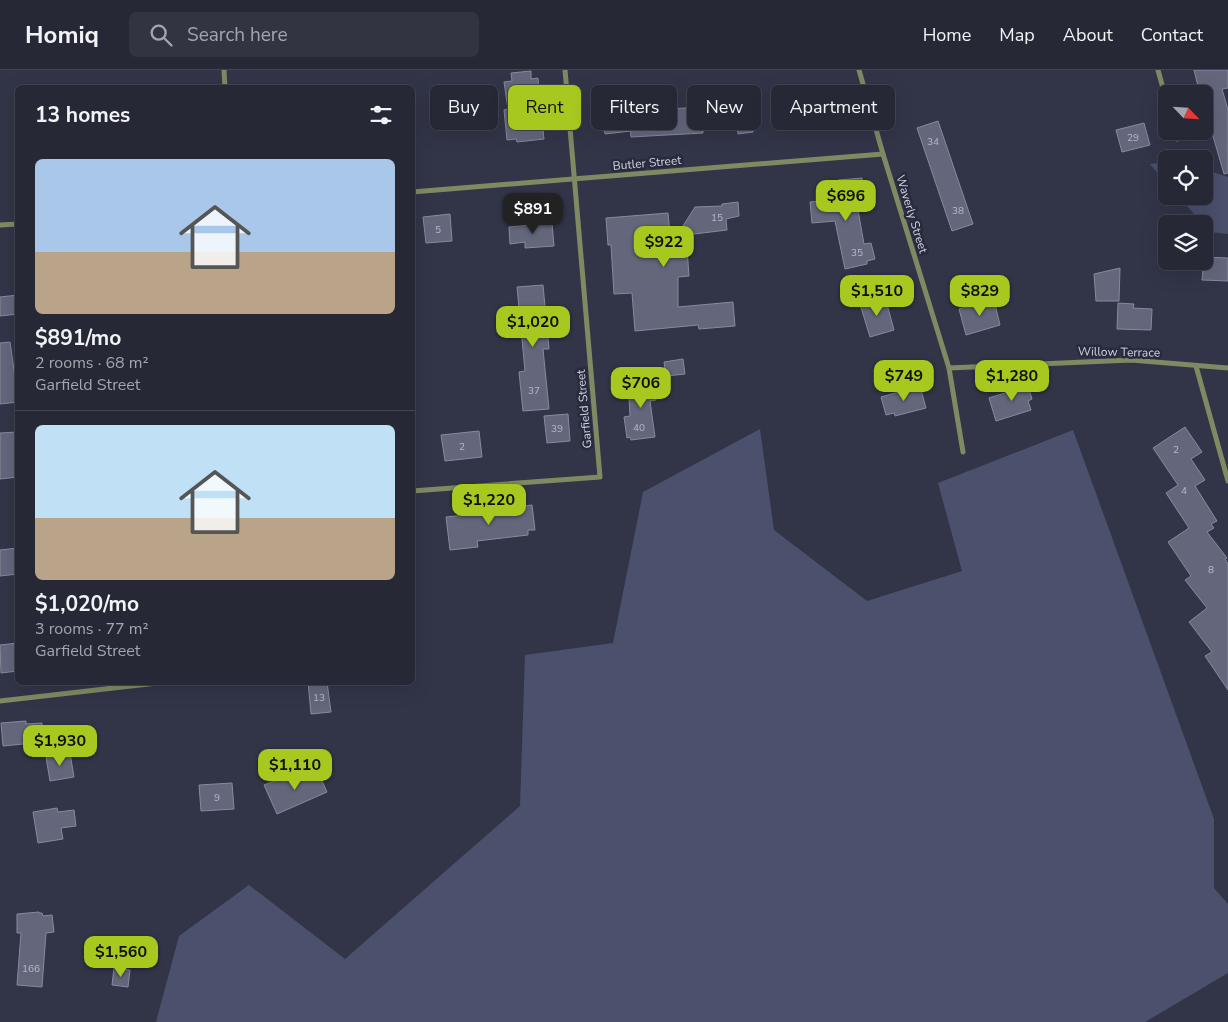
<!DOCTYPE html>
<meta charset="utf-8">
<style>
:root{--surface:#262836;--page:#323442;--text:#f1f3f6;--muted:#a4a6ad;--line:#424451;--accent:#a7c81f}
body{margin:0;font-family:"Nunito Sans",sans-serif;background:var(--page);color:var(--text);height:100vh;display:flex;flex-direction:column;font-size:19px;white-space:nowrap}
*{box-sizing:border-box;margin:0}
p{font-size:16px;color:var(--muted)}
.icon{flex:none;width:28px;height:28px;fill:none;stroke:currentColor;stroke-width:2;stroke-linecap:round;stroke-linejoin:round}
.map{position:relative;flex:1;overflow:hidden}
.drawer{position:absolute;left:15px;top:15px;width:400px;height:600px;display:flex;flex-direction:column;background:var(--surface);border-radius:8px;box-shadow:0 5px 20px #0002,0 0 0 1px var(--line)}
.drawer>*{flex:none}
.guide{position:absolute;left:430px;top:15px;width:475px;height:45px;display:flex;gap:10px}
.needle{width:32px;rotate:115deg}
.fabs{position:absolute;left:1158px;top:15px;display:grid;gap:10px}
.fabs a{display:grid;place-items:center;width:55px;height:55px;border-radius:8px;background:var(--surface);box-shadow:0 5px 20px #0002,0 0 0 1px var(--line);font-size:25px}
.price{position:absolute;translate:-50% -42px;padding:0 11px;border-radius:10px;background:var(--accent);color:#111;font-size:16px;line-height:32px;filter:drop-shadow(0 1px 2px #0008)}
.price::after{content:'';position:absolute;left:50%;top:30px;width:15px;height:11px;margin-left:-8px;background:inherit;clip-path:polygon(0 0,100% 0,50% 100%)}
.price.selected{background:#222;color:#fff}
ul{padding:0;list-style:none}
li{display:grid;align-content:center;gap:10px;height:265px;padding:0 20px}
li+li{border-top:1px solid var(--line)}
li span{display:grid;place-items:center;height:155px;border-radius:8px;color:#555}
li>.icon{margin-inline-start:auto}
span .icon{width:90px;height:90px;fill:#fffc;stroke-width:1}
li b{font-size:21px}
h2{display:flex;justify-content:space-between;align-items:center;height:60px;padding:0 20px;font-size:21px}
.pill{padding:0 18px;border-radius:8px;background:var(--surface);box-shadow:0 5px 20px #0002,0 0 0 1px var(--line);font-size:18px;line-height:45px}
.pill.selected{background:var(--accent);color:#111}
header{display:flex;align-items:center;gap:30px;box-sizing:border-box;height:70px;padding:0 25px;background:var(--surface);border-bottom:1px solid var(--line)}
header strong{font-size:24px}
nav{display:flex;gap:28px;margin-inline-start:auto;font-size:18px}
.search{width:350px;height:45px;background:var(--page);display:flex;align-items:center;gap:12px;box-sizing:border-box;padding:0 18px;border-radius:8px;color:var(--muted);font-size:19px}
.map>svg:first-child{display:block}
.green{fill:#4b506c}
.building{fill:#64677c;stroke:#868aa0}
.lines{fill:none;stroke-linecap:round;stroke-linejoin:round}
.street{stroke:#7f8a63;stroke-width:5}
.labels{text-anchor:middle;stroke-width:5;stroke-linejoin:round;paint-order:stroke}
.number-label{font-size:10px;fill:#b6b9c7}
.street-label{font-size:12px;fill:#d2d4e0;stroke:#282b3e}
</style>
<header>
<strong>Homiq</strong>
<div class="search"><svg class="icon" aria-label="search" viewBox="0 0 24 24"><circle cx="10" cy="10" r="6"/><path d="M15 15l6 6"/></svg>Search here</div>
<nav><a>Home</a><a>Map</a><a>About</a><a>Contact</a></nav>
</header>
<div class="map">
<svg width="1228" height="952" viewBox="0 0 1228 952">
<rect width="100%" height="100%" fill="#323548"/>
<g class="green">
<polygon points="1166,92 1166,113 1150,94"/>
<polygon points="1204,99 1228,107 1228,164 1210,162 1178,126 1204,126"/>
<polygon points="760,359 774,460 867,531 962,501 938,413 1073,360 1214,749 1214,818 1228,834 1228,903 1145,952 156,952 179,866 249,815 345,889 520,736 525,585 613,573 643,422"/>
</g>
<g class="building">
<polygon points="1194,0 1228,0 1228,18 1222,19 1228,40 1228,103 1224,104 1204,35 1204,24 1200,24"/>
<polygon points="531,1 531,9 538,8 539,23 532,24 535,51 542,50 544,69 517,72 516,69 507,70 504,40 508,39 504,12 512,11 511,3"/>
<polygon points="840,29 841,52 815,53 814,30"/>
<polygon points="701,37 703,63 631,67 630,55 670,50 669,39"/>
<polygon points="628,40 631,61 605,64 602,43"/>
<polygon points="751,41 753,62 738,64 736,43"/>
<polygon points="938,51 973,154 952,161 917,58"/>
<polygon points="1144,53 1150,75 1122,82 1116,60"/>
<polygon points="862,108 864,139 858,140 864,174 871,173 875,189 867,191 867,194 845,199 835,151 812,153 810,132 835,130 835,127 839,127 838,110"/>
<polygon points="738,132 739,146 726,149 727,160 686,165 689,206 678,207 678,237 733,232 735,256 699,259 698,255 635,261 632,223 614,224 611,175 608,175 606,148 668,143 671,175 695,137 722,136 722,134"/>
<polygon points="450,144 452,171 426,173 423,147"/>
<polygon points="552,153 554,176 525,178 525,172 510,174 509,157"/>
<polygon points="1204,187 1228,188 1228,211 1202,210"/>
<polygon points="1120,198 1119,231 1096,231 1094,204"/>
<polygon points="543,215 549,279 543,279 549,339 523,341 519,302 525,301 517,217"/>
<polygon points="18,225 18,244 0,246 0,227"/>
<polygon points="885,227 894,260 870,267 860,234"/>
<polygon points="994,230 1000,255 966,265 959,239"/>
<polygon points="1118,233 1134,234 1133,238 1152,239 1151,260 1117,259"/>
<polygon points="10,272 16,314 18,314 18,332 0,334 0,273"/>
<polygon points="683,289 685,304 666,306 664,292"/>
<polygon points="655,307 656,330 650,331 655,367 631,370 630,367 627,368 624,347 630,346 628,309"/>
<polygon points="1027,312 1032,329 1028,331 1031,340 996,351 989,328 1008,322 1007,318"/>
<polygon points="920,316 926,338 895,346 894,343 886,345 881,327"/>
<polygon points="568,344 570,371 547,373 544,346"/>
<polygon points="1185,357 1202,382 1191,389 1205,410 1195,416 1217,451 1211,454 1214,458 1207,462 1227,488 1225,489 1228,494 1228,620 1205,586 1212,582 1189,552 1207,538 1185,510 1191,506 1168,472 1189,458 1166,423 1178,415 1153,378"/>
<polygon points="479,361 482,387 445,391 441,365"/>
<polygon points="17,362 18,407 0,409 0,363"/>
<polygon points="532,435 535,460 528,460 528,465 477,471 478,477 450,480 446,447 501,441 500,439"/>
<polygon points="18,478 18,504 0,506 0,480"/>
<polygon points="18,573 18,601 1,603 0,575"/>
<polygon points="308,612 327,612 331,642 311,644"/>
<polygon points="26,651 26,654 42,653 44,672 3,676 1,653"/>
<polygon points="70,683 74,707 50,711 46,687"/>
<polygon points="317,700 327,722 277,744 264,715 294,703 297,709"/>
<polygon points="232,713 234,739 201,741 199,715"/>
<polygon points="57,738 58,742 74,740 76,756 61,758 63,769 38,773 33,742"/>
<polygon points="39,842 39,843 42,843 43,846 52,845 54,862 46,863 42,917 17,915 21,863 17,863 17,844"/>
<polygon points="114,898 130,900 128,917 112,915"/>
</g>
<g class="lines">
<g class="street">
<polyline points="224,0 225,18"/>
<polyline points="859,0 883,84 949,298 963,382"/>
<polyline points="1158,0 1166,29"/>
<polyline points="1175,61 1177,69"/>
<polyline points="412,122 883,84"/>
<polyline points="0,155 18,154"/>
<polyline points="1196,296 1228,411"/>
<polyline points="949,298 1131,290 1228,298"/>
<polyline points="412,421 600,407 565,0"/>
<polyline points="0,631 166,612"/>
</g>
</g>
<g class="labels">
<g class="number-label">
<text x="1133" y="71">29</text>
<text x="933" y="75">34</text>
<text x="958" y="144">38</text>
<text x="717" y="151">15</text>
<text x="438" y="163">5</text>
<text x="857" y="186">35</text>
<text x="534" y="324">37</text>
<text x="639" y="361">40</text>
<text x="557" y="362">39</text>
<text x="462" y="380">2</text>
<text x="1176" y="383">2</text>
<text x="1184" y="424">4</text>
<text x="1211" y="503">8</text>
<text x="319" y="631">13</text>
<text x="217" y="731">9</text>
<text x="31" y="902">166</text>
</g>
<g class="street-label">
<text transform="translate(647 93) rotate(-5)" y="4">Butler Street</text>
<text transform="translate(912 144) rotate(73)" y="4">Waverly Street</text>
<text transform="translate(1119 282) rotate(1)" y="4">Willow Terrace</text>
<text transform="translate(584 339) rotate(-95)" y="4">Garfield Street</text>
</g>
</g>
</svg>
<div class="fabs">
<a><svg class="needle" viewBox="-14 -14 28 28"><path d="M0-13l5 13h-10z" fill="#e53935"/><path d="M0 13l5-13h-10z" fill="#a4a6ad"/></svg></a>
<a><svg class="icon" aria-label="locate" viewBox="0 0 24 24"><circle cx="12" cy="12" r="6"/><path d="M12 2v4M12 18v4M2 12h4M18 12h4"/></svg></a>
<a><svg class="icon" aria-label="layers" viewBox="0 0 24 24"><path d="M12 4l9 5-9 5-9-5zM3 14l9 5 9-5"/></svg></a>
</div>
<b class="price" style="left:846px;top:152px">$696</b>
<b class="price selected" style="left:533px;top:165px">$891</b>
<b class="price" style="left:664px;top:198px">$922</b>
<b class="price" style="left:877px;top:247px">$1,510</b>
<b class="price" style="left:980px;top:247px">$829</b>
<b class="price" style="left:533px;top:278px">$1,020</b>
<b class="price" style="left:904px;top:332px">$749</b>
<b class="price" style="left:1012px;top:332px">$1,280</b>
<b class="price" style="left:641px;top:339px">$706</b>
<b class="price" style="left:489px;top:456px">$1,220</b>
<b class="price" style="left:60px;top:697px">$1,930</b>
<b class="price" style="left:295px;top:721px">$1,110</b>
<b class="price" style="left:121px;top:908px">$1,560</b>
<div class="guide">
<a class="pill">Buy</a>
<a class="pill selected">Rent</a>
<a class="pill">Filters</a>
<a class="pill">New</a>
<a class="pill">Apartment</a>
</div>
<section class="drawer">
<h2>13 homes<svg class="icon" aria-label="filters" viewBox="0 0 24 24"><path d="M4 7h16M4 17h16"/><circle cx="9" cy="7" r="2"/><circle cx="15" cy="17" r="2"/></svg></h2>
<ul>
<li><span style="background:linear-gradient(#a9c7e8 60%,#b9a48a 0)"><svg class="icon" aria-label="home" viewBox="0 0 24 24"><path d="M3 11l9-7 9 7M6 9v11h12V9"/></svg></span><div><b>$891/mo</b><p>2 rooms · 68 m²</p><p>Garfield Street</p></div></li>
<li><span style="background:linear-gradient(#bfe0f5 60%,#b9a48a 0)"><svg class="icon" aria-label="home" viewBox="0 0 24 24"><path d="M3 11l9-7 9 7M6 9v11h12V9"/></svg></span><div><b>$1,020/mo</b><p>3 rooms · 77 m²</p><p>Garfield Street</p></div></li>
</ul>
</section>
</div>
